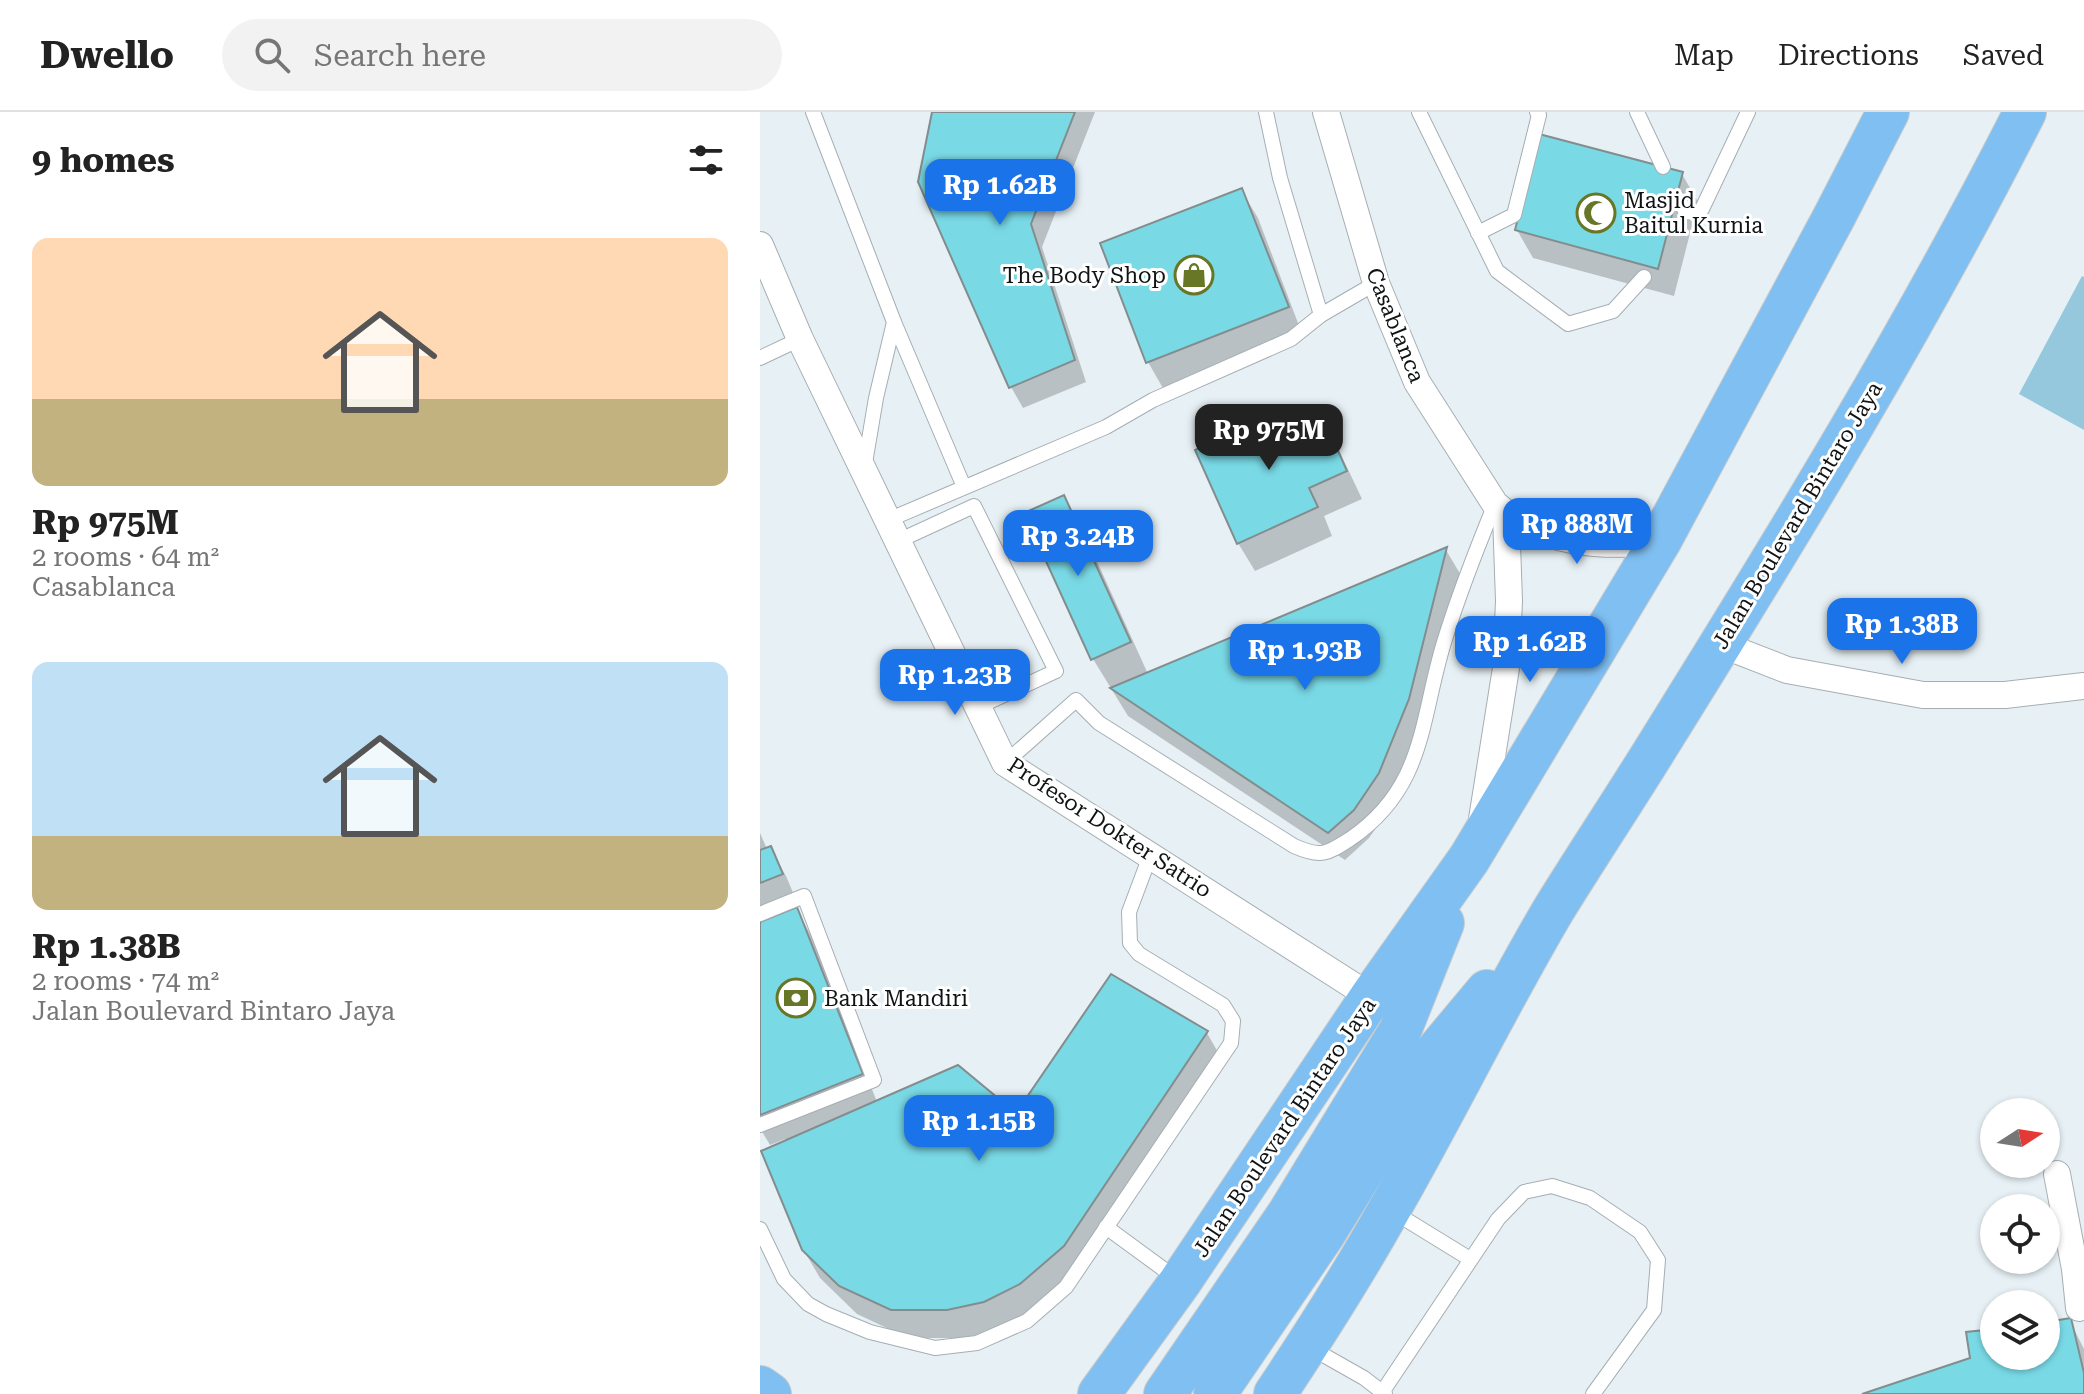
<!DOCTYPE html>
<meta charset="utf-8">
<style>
:root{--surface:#fff;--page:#f2f2f2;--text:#222;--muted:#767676;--line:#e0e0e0;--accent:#1a73e8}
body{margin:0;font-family:"Roboto Serif",serif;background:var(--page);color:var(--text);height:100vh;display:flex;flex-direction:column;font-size:30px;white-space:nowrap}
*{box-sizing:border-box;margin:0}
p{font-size:26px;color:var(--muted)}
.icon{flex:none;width:44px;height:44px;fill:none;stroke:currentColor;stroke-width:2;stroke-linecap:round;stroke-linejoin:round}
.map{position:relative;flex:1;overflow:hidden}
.panel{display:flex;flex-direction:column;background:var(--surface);width:760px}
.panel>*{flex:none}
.needle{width:52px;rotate:78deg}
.tools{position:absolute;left:1220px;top:986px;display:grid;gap:16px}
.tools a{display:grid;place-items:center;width:80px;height:80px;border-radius:50%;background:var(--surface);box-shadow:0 2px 6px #0004;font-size:40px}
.price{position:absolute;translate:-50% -68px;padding:0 18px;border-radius:16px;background:var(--accent);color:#fff;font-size:26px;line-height:52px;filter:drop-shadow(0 2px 4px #0008)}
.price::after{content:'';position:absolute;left:50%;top:48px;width:24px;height:18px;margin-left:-12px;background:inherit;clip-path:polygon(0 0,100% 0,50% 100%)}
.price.selected{background:#222;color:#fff}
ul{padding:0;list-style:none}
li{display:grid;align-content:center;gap:16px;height:424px;padding:0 32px}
li span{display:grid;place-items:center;height:248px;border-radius:16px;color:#555}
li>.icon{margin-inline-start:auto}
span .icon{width:144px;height:144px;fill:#fffc;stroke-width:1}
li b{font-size:34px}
h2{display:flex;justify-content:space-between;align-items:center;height:96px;padding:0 32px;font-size:34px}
header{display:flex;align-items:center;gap:48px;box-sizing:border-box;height:112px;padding:0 40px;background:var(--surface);border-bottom:2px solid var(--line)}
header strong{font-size:38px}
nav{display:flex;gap:44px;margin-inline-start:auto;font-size:28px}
.search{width:560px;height:72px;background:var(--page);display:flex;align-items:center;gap:20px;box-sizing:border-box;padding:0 28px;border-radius:44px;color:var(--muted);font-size:30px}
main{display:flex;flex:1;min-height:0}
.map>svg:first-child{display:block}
.green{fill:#95c7dd}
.shadow{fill:#0003}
.building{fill:#79dae6;stroke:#838d8e;stroke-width:2}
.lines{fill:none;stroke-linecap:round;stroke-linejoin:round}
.service-casing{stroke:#a6aeb2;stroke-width:16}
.minor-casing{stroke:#a6aeb2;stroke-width:28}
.primary-casing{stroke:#cacbcb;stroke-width:44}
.service{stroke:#fff;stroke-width:14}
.minor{stroke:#fff;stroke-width:26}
.primary{stroke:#7fbff2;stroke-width:42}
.labels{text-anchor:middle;stroke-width:6;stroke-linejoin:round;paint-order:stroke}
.poi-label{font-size:22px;fill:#101314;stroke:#fff;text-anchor:start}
.street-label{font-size:22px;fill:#101314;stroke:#fff}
</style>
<header>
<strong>Dwello</strong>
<div class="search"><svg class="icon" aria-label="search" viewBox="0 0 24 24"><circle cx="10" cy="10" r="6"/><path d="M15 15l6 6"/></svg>Search here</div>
<nav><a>Map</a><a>Directions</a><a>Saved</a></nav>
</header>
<main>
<section class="panel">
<h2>9 homes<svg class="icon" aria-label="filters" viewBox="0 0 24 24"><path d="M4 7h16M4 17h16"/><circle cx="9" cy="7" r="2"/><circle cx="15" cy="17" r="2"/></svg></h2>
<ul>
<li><span style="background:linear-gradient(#ffd9b3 65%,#c2b280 0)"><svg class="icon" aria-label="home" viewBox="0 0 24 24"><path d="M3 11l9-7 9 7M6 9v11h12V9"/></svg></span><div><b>Rp 975M</b><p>2 rooms · 64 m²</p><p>Casablanca</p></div></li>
<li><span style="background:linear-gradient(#bfe0f5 70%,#c2b280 0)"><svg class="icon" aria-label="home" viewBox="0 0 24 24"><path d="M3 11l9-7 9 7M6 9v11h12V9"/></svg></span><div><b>Rp 1.38B</b><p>2 rooms · 74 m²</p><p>Jalan Boulevard Bintaro Jaya</p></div></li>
</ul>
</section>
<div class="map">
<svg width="1324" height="1282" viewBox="0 0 1324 1282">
<rect width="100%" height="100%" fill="#e7f1f5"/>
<polygon class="green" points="1322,164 1324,165 1324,318 1259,282"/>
<g class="shadow">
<polygon points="174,0 335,0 282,135 326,270 263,296 251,275"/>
<polygon points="922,62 938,90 914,184 773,146 757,118"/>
<polygon points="481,78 498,106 543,224 404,278 388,250"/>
<polygon points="561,306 577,334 602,387 564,404 572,424 495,459 478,431 531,320"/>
<polygon points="303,385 326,425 388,562 686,438 702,465 635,689 609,726 585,748 368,604 333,547"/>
<polygon points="0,721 7,737 10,736 26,764 37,790 0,805"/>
<polygon points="36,797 52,825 117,990 256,1004 447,921 463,949 319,1163 275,1199 240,1217 204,1226 148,1226 97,1202 60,1166 43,1137 27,1030 25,1027 10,1033 0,1016 0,812"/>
<polygon points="1310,1209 1324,1237 1324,1282 1109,1282 1212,1248 1234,1219 1234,1244 1286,1244 1286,1212"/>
</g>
<g class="building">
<polygon points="172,0 315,0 271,112 315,248 249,276 158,70"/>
<polygon points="779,22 923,60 898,157 755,118"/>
<polygon points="482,76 529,195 386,251 340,131"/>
<polygon points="522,300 530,318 562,303 587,359 549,376 558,395 477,432 435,338"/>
<polygon points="304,383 371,530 331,548 264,401"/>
<polygon points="687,435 649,587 619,661 594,698 568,721 350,576"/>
<polygon points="11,734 23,762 0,771 0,738"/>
<polygon points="37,795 103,962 0,1003 0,810"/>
<polygon points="351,862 448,919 304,1134 260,1172 224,1190 187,1198 131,1198 79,1174 42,1138 1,1039 198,953 256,1001"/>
<polygon points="1311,1206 1324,1261 1324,1282 1102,1282 1210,1246 1206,1220 1234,1217 1234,1244 1286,1244 1286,1210"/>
</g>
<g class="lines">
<defs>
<g id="service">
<polyline points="53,0 134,210 116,286 104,357"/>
<polyline points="506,0 520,66 561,203"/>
<polyline points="659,0 737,159 808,212 853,199 884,165"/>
<polyline points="877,0 903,55"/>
<polyline points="916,84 926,100 937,101 942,97 988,0"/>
<polyline points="718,121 754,103 779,3 777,0"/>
<polyline points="134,210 204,375"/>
<polyline points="0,246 40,227"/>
<polyline points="128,408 346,315 393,288 531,227 561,203 616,171"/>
<polyline points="138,429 214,394 296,559 218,595"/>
<path d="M245,651L316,588L339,611L534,734C561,746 567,742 590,727C668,674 660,603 686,524C700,479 717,436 735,392"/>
<polyline points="0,802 44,784 114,968 0,1013"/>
<polyline points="632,1099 710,1147"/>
<polyline points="346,1115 417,1167"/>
<polyline points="0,1117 24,1167 48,1192 66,1202 110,1220 175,1236 217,1231 267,1209 306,1175 471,931 473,909 463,893 379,842 370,831 369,800 390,744"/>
<polyline points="551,1236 604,1266 625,1282"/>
<polyline points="621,1282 738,1107 764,1080 792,1074 830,1086 880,1120 898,1148 894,1198 833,1282"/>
</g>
<g id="minor">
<path d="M566,0L616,171L657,270L735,392C778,432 845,436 900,429"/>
<polyline points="0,133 40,227 245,651 611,885"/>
<polyline points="960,532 1027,558 1163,583 1245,583 1324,574"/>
<polyline points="722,707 746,556 749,489 746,403"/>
<polyline points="1297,1062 1315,1157 1319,1196"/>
</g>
<g id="primary">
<polyline points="0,1275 10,1282"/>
<polyline points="339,1282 420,1170 611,885 709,747 900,429 1074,105 1128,0"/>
<polyline points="405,1282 529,1101 640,919 683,811"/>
<polyline points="455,1282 564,1122 676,940 727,879"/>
<path d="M515,1282C555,1222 594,1161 629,1098C686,999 736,895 794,797C828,742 864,688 898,633C1027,426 1155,217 1265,0"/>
</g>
</defs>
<use href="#service" class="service-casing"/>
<use href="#minor" class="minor-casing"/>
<use href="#primary" class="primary-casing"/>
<use href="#service" class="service"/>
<use href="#minor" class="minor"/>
<use href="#primary" class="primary"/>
</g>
<defs>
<symbol id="mosque-ring" viewBox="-11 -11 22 22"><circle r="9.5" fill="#fff" stroke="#677725" stroke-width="1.5"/><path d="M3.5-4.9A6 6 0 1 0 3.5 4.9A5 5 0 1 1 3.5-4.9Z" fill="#677725"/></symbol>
<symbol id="shop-ring" viewBox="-11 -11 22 22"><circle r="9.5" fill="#fff" stroke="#677725" stroke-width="1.5"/><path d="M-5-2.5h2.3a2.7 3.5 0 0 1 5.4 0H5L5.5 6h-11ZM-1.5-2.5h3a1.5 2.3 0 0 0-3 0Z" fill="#677725"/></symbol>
<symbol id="bank-ring" viewBox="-11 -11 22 22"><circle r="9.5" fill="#fff" stroke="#677725" stroke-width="1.5"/><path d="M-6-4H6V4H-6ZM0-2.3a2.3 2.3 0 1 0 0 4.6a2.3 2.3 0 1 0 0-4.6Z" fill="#677725"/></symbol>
</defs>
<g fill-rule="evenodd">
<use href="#mosque-ring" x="814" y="79" width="44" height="44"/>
<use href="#shop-ring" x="412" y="141" width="44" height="44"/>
<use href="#bank-ring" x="14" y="864" width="44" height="44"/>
</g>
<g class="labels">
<g class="poi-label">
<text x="864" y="96">Masjid<tspan x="864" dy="25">Baitul Kurnia</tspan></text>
<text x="406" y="171" text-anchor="end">The Body Shop</text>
<text x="64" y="894">Bank Mandiri</text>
</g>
<g class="street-label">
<text transform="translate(636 213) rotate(68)" y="8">Casablanca</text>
<text transform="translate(1037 403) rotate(-59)" y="8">Jalan Boulevard Bintaro Jaya</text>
<text transform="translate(350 715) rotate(33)" y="8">Profesor Dokter Satrio</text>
<text transform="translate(524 1015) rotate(-56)" y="8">Jalan Boulevard Bintaro Jaya</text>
</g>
</g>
</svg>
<div class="tools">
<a><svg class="needle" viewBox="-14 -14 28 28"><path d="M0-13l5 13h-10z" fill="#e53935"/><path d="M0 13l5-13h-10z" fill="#767676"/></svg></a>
<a><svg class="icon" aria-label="locate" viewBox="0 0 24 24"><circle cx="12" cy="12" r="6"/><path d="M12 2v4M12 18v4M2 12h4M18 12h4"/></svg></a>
<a><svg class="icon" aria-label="layers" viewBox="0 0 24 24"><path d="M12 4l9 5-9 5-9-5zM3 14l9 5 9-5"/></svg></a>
</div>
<b class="price" style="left:240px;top:115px">Rp 1.62B</b>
<b class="price selected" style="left:509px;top:360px">Rp 975M</b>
<b class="price" style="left:817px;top:454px">Rp 888M</b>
<b class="price" style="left:318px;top:466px">Rp 3.24B</b>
<b class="price" style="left:1142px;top:554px">Rp 1.38B</b>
<b class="price" style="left:770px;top:572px">Rp 1.62B</b>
<b class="price" style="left:545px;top:580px">Rp 1.93B</b>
<b class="price" style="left:195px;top:605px">Rp 1.23B</b>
<b class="price" style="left:219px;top:1051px">Rp 1.15B</b>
</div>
</main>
